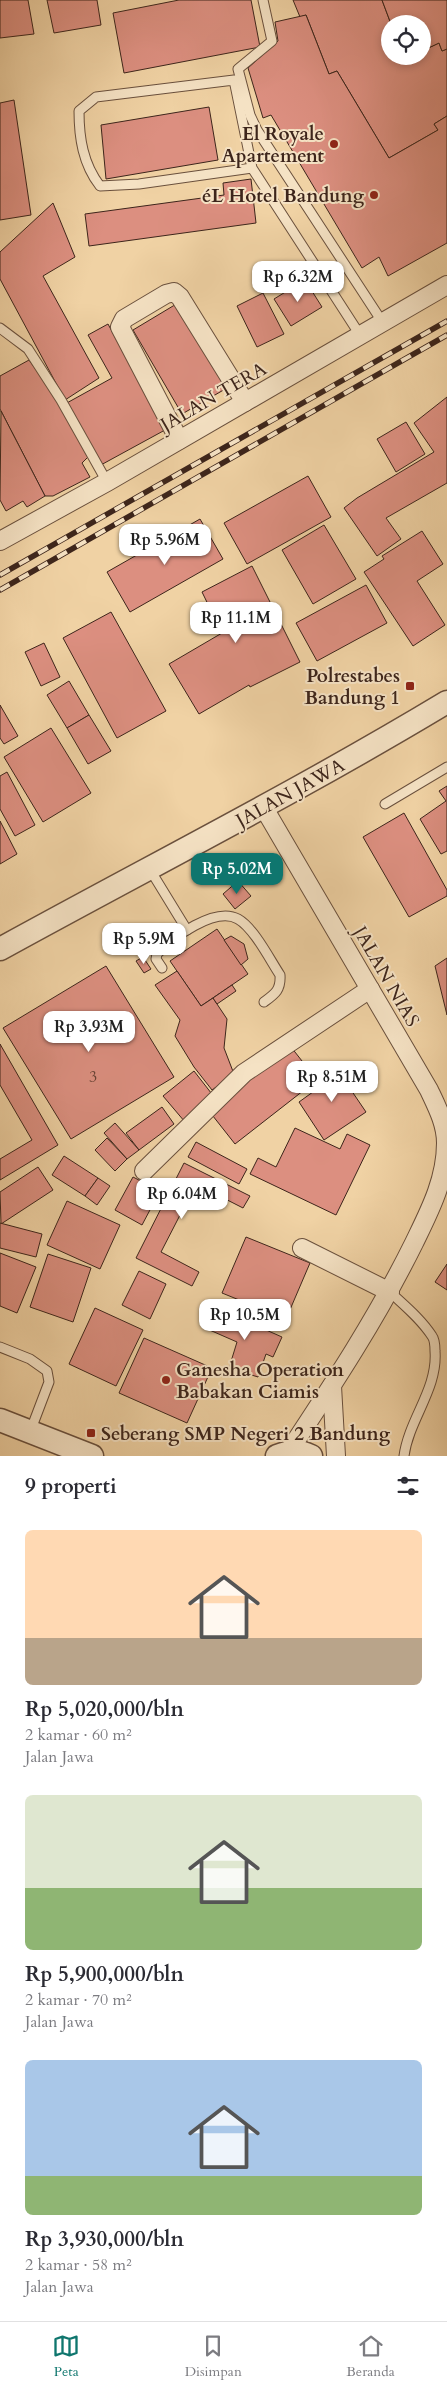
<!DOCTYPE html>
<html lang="id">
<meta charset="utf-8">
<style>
:root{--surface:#fff;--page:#f7f7f7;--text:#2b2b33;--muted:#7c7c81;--line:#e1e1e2;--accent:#0f766e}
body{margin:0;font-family:Cardo,serif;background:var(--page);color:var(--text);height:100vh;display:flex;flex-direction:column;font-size:19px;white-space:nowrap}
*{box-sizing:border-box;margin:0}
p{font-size:16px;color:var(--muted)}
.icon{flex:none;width:28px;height:28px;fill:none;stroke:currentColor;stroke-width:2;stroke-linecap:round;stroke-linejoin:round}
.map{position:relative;height:1456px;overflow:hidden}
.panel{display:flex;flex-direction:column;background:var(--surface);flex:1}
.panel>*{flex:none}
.fabs{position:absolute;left:381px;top:15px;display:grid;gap:10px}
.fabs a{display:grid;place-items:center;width:50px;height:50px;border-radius:50%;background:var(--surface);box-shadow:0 2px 8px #0003;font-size:25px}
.price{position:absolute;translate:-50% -42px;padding:0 11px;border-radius:10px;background:#fff;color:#222;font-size:16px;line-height:32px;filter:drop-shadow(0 1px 2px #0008)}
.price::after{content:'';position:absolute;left:50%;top:30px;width:15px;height:11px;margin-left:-8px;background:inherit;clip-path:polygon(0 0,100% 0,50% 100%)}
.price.on{background:var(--accent);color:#fff}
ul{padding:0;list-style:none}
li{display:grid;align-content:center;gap:10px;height:265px;padding:0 25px}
li span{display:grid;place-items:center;height:155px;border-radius:8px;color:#555}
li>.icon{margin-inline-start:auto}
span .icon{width:90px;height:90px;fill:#fffc;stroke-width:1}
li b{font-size:21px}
h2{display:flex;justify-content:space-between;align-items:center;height:60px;padding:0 25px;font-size:21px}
.tabs{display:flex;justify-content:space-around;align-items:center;height:70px;border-top:1px solid var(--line);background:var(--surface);font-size:14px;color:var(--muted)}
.tabs a{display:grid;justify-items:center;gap:2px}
.tabs .on{color:var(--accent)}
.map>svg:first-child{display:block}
.building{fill:#dc8f80;stroke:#3d251b}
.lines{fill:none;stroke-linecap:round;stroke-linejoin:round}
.service-casing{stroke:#6a503d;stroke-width:11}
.minor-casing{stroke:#6a503d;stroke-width:20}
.tertiary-casing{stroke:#6a503d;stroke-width:25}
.service{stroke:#f5e2c4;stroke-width:9}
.minor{stroke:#f5e2c4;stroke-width:18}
.tertiary{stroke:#f5e2c4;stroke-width:22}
.rail-casing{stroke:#3d251b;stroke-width:5.5}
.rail{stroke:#f5e2c4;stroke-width:4;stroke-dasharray:11;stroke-linecap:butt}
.poi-dot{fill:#8f2418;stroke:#f5e2c4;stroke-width:2}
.labels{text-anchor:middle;stroke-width:4;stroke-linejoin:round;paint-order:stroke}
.number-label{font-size:16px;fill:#654034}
.poi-label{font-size:19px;font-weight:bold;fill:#3d251b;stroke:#f5e2c4;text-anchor:end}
.street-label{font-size:19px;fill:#3d251b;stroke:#f5e2c4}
</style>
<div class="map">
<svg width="447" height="1456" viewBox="0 0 447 1456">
<rect width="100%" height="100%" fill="#f0d2a4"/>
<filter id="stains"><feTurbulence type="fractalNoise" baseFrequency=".004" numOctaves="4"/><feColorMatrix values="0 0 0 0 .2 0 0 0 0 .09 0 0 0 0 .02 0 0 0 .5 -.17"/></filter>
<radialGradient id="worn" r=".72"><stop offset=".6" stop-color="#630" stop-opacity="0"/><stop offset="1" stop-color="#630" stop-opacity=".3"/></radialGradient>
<g class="building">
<polygon points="0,0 28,0 34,34 0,38"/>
<polygon points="47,0 97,0 101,25 54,33"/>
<polygon points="179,0 251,0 260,47 124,73 113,13"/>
<polygon points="293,0 382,0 391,24 390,56 403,56 404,59 422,56 422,51 439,43 442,51 447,49 447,116 434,124 438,130 389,158 337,71 329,74 306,15 300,17"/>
<polygon points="382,0 447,0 447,49 442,51 439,43 422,51 422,24 391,24"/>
<polygon points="306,15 329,74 337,71 389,158 438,130 434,124 447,116 447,243 388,276 379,257 362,268 271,115 263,118 248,68 278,41 275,22"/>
<polygon points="14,100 31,215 0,220 0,103"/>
<polygon points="209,107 218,160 106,179 101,125"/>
<polygon points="251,179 256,223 89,246 85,214 224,195 223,183"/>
<polygon points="53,203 75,257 43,276 99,378 65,400 0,279 0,252"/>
<polygon points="305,280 322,307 291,326 274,299"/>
<polygon points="263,293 284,334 257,347 237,306"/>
<polygon points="178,303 227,388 182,414 133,330"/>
<polygon points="108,324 165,430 99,466 65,404 112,378 88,335"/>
<polygon points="29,360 59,401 88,457 82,463 90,477 53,496 45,496 0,409 0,376"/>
<polygon points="447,397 447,483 386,518 401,539 377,556 344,508 357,498 434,452 414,423"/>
<polygon points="1,411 45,496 27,507 23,501 6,511 0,500"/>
<polygon points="406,422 425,454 396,472 377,439"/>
<polygon points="308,476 331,517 247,564 224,523"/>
<polygon points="200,519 223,559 130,612 107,572"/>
<polygon points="324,525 356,579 313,604 282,550"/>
<polygon points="422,531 443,564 417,581 445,625 413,646 364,572 384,559 382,556"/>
<polygon points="252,566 300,662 250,687 249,685 199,714 169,664 222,633 202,592"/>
<polygon points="366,585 387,623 317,661 296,623"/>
<polygon points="111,612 166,711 117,738 63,638"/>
<polygon points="44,643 60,677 41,686 25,652"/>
<polygon points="69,681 89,715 67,728 47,695"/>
<polygon points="0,705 18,736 4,744 0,738"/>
<polygon points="89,715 111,751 88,764 67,728"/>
<polygon points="51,728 91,793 43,822 4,757"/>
<polygon points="7,772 35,825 15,836 0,809 0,776"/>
<polygon points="447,786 447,851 441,854 420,819 446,801 439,791"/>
<polygon points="404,813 447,890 447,896 409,917 363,837"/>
<polygon points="0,821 17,854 0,864"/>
<polygon points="238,881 251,896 235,909 223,894"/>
<polygon points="217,929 248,974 201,1006 170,961"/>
<polygon points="231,936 244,944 248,959 241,965 224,940"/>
<polygon points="143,957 151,969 144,973 136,961"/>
<polygon points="447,958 447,1015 435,966"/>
<polygon points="106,966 174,1077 71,1139 3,1028"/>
<polygon points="177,971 201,1006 213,998 227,1019 224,1048 234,1074 212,1090 194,1067 175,1036 180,1020 155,985"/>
<polygon points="232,985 236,991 217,1004 213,998"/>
<polygon points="0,1044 58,1145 0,1180 0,1159 32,1140 0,1085"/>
<polygon points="291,1047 317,1080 235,1144 209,1111"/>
<polygon points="332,1062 366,1112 324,1140 299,1102 324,1084 317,1073"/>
<polygon points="194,1071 215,1098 185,1122 163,1096"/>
<polygon points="162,1107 174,1124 139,1150 126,1133"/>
<polygon points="115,1123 139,1150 127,1159 104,1133"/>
<polygon points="295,1128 340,1149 347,1134 370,1145 336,1215 250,1174 258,1158 276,1167"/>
<polygon points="107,1138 127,1159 115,1171 95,1150"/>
<polygon points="196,1142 247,1169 239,1184 188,1157"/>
<polygon points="64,1156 98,1178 85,1196 52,1175"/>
<polygon points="184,1163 250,1196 243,1208 196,1184 161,1252 199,1272 192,1286 136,1258"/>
<polygon points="38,1167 53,1190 1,1224 0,1192"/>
<polygon points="133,1177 160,1191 142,1225 115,1210"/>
<polygon points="98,1178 110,1186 97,1205 85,1196"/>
<polygon points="67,1201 120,1225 100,1269 47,1245"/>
<polygon points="0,1223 42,1234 36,1257 0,1248"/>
<polygon points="246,1237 310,1263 286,1319 222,1293"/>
<polygon points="0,1253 36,1267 17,1313 0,1306"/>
<polygon points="48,1254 91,1268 73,1322 30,1307"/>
<polygon points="447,1264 447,1290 435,1282"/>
<polygon points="139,1271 166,1284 150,1319 122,1305"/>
<polygon points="214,1307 282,1337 273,1357 266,1354 258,1377 229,1368 237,1342 205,1328"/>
<polygon points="95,1308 143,1330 116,1386 69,1364"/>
<polygon points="144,1338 212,1368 187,1423 119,1393"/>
</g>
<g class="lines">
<defs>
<g id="service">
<polyline points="263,0 272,41 238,69 250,115 257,130 383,323"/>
<path d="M252,168L139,184L100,186C83,164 79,138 79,111L96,97L234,80L252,168L360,335"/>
<polyline points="0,328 28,349 61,400 107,482"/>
<polyline points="385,804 447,767"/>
<polyline points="149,868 187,930"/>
<path d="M162,968L156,959L157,954C172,938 215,906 238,919C254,928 270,960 280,975C281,990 275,994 264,1002"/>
<path d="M390,1292C405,1306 421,1319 432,1336C435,1340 435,1346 435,1351C438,1389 409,1419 404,1456"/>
<polyline points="0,1347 30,1359 47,1371 49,1382 30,1432"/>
</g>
<g id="minor">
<polyline points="179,440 120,327 124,319 166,294 174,292 180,297 245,402"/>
<polyline points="0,541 107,482 447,285"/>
<path d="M264,808L429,1090C437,1107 446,1124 446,1143C446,1180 429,1212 414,1243C378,1316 334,1383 289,1451"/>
<polyline points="144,1171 244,1073 370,989"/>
<polyline points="302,1248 390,1292"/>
<polyline points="332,1386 336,1456"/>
</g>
<g id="tertiary">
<path d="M0,949C149,867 301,790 447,702"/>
<polyline points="0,1420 92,1456"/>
<path d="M277,1456C290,1451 298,1450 311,1456"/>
</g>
</defs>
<use href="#service" class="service-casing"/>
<use href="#minor" class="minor-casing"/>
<use href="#tertiary" class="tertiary-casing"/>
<use href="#service" class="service"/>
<use href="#minor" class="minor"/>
<use href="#tertiary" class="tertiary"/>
<defs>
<g id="rail">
<polyline points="0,575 447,321"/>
<polyline points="0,590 447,335"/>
</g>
</defs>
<use href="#rail" class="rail-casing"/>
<use href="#rail" class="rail"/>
</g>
<g class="poi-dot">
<circle cx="334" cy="144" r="5"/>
<circle cx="374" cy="195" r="5"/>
<rect x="405" y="681" width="10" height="10" rx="2.5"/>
<circle cx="166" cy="1380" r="5"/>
<rect x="86" y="1428" width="10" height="10" rx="2.5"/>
</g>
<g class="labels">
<g class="number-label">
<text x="93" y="1082">3</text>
</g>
<g class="poi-label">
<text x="324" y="140">El Royale<tspan x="324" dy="22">Apartement</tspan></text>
<text x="364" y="202">éL Hotel Bandung</text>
<text x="400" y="682">Polrestabes<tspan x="400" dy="22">Bandung 1</tspan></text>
<text x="176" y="1376" text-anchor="start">Ganesha Operation<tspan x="176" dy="22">Babakan Ciamis</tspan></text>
<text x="101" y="1440" text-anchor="start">Seberang SMP Negeri 2 Bandung</text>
</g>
<g class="street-label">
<text transform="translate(213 396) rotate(-30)" y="7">JALAN TERA</text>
<text transform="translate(290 792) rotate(-29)" y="7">JALAN JAWA</text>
<text transform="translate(387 976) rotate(60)" y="7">JALAN NIAS</text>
</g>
</g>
<rect width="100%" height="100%" filter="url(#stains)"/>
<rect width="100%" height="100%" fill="url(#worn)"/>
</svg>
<div class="fabs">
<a><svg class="icon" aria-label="locate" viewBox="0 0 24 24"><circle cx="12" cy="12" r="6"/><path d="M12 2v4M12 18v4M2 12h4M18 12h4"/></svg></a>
</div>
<b class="price" style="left:298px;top:303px">Rp 6.32M</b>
<b class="price" style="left:165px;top:566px">Rp 5.96M</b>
<b class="price" style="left:236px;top:644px">Rp 11.1M</b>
<b class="price on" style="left:237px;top:895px">Rp 5.02M</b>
<b class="price" style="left:144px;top:965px">Rp 5.9M</b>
<b class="price" style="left:89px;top:1053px">Rp 3.93M</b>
<b class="price" style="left:332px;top:1103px">Rp 8.51M</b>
<b class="price" style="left:182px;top:1220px">Rp 6.04M</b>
<b class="price" style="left:245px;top:1341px">Rp 10.5M</b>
</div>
<section class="panel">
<h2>9 properti<svg class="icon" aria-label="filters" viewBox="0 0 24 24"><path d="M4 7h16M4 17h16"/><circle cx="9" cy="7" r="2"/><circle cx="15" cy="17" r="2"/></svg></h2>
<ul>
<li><span style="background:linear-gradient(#ffd9b3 70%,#b9a48a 0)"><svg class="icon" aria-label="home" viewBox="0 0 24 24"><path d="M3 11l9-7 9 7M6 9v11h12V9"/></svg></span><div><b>Rp 5,020,000/bln</b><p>2 kamar · 60 m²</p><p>Jalan Jawa</p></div></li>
<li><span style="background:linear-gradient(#dfe7d0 60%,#8fb573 0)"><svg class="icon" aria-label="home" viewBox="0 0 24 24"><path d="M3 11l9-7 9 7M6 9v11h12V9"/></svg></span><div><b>Rp 5,900,000/bln</b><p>2 kamar · 70 m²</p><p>Jalan Jawa</p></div></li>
<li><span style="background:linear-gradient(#a9c7e8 75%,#8fb573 0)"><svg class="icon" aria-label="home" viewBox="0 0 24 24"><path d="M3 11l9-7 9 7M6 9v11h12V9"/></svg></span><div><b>Rp 3,930,000/bln</b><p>2 kamar · 58 m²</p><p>Jalan Jawa</p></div></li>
</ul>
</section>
<nav class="tabs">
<a class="on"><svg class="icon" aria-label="map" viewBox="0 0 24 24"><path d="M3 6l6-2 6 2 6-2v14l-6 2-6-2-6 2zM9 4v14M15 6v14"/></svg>Peta</a>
<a><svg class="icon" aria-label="saved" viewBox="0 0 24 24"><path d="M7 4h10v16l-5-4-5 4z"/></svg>Disimpan</a>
<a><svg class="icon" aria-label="home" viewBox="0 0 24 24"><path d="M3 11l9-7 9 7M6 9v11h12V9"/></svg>Beranda</a>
</nav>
